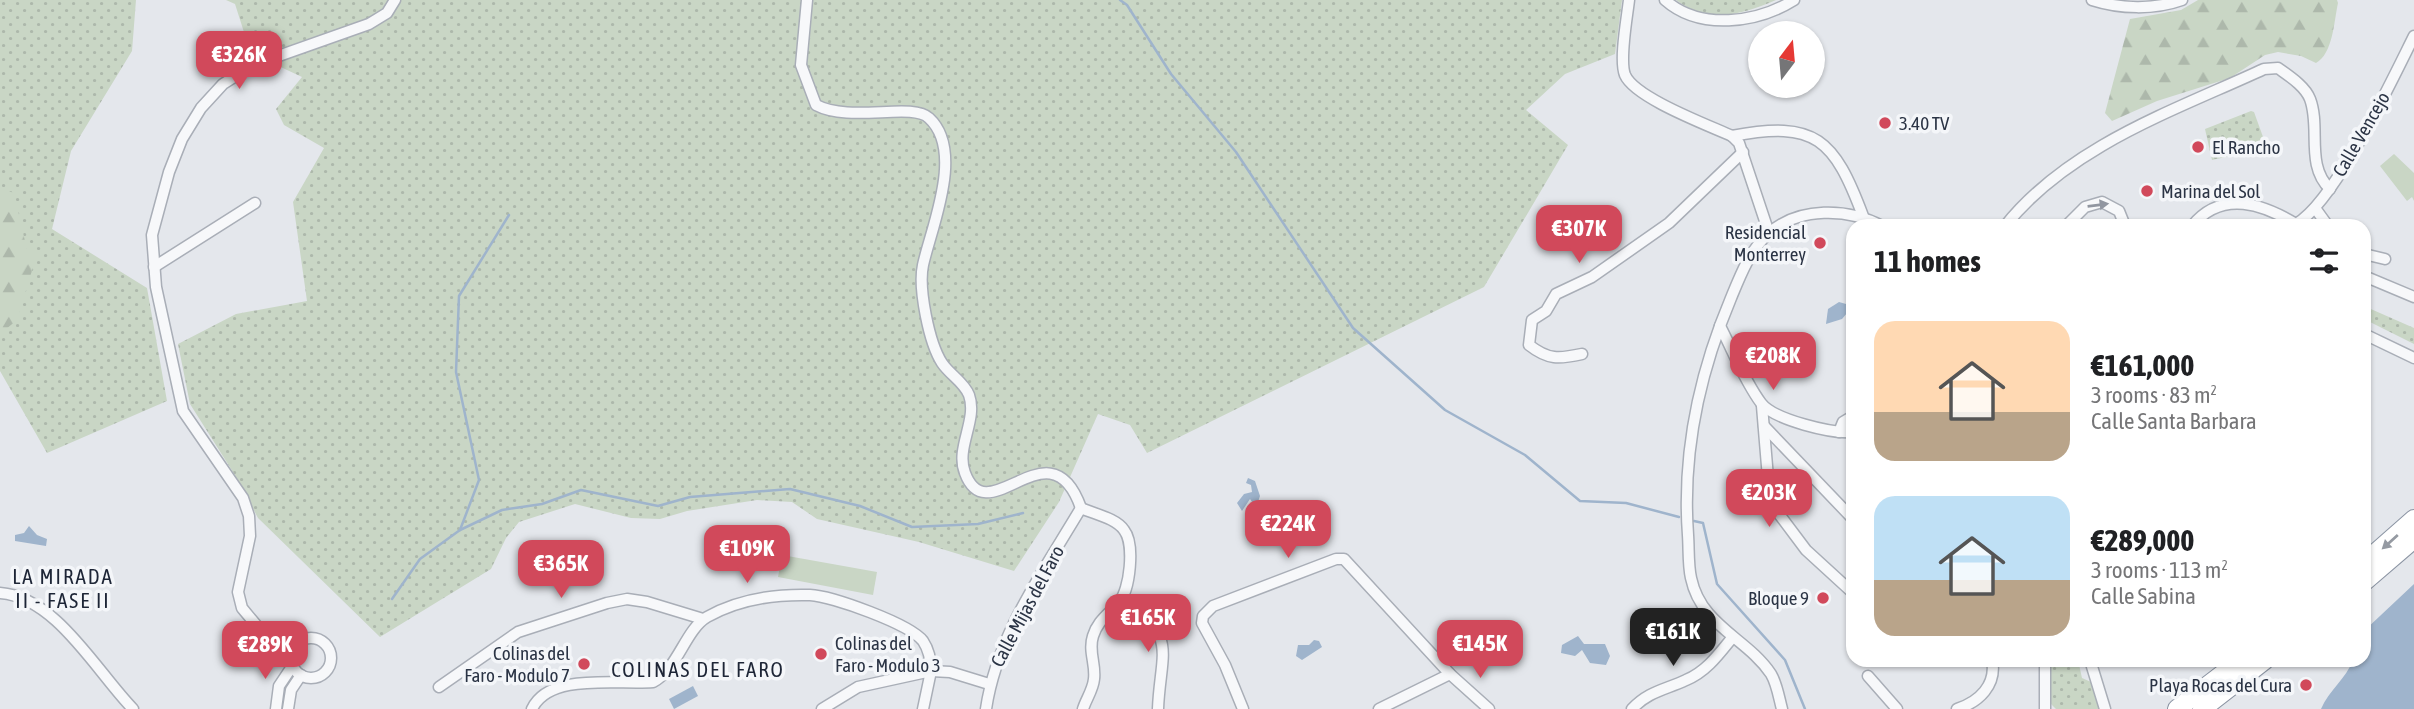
<!DOCTYPE html>
<meta charset="utf-8">
<style>
:root{--surface:#fff;--page:#f2f2f2;--text:#202124;--muted:#757577;--accent:#d1495b}
body{margin:0;font-family:"Asap Condensed",sans-serif;background:var(--page);color:var(--text);height:100vh;display:flex;flex-direction:column;font-size:26px;white-space:nowrap}
*{box-sizing:border-box;margin:0}
p{font-size:23px;color:var(--muted)}
.icon{flex:none;width:38px;height:38px;fill:none;stroke:currentColor;stroke-width:2;stroke-linecap:round;stroke-linejoin:round}
.map{position:relative;flex:1;overflow:hidden}
.panel{position:absolute;left:1846px;top:219px;width:525px;height:448px;display:flex;flex-direction:column;background:var(--surface);border-radius:21px;box-shadow:0 2px 5px #0004}
.panel>*{flex:none}
.needle{width:46px;rotate:16deg}
.tools{position:absolute;left:1748px;top:21px;display:grid;gap:14px}
.tools a{display:grid;place-items:center;width:77px;height:77px;border-radius:50%;background:var(--surface);box-shadow:0 2px 5px #0004;font-size:35px}
.price{position:absolute;translate:-50% -60px;padding:0 16px;border-radius:14px;background:var(--accent);color:#fff;font-size:23px;line-height:46px;filter:drop-shadow(0 2px 4px #0008)}
.price::after{content:'';position:absolute;left:50%;top:42px;width:21px;height:16px;margin-left:-10px;background:inherit;clip-path:polygon(0 0,100% 0,50% 100%)}
.price.on{background:#222;color:#fff}
ul{padding:0;list-style:none}
li{display:flex;align-items:center;gap:21px;height:175px;padding:0 28px}
li span{display:grid;place-items:center;flex:none;width:196px;height:140px;border-radius:21px;color:#555}
li>.icon{margin-inline-start:auto}
span .icon{width:84px;height:84px;fill:#fffc;stroke-width:1}
li b{font-size:30px}
h2{display:flex;justify-content:space-between;align-items:center;height:84px;padding:0 28px;font-size:30px}
.map>svg:first-child{display:block}
.green{fill:url(#green-dots)}
.forest{fill:url(#forest-firs)}
.pitch{fill:#c9d6c5}
.water{fill:#9fb4cc}
.lines{fill:none;stroke-linecap:round;stroke-linejoin:round}
.stream{stroke:#9fb4cc;stroke-width:2.5}
.minor-casing{stroke:#a9aeb7;stroke-width:13}
.trunk-casing{stroke:#8b94a3;stroke-width:20}
.minor{stroke:#f7f8fa;stroke-width:10}
.trunk{stroke:#fff;stroke-width:18}
.oneway{fill:#9196a0}
.oneway2{fill:#959aa2}
.poi-dot{fill:#d1495b;stroke:#f4f6f9;stroke-width:2.5}
.labels{text-anchor:middle;stroke-width:7;stroke-linejoin:round;paint-order:stroke}
.poi-label{font-size:19px;fill:#2b3445;stroke:#f4f6f9;text-anchor:start}
.street-label{font-size:19px;fill:#2b3445;stroke:#f4f6f9}
.neighbourhood-label{font-size:21px;letter-spacing:2px;fill:#1d2536;stroke:#f4f6f9}
</style>
<div class="map">
<svg width="2414" height="709" viewBox="0 0 2414 709">
<defs>
<pattern id="green-dots" width="8" height="8" patternUnits="userSpaceOnUse" patternTransform="scale(1.75)"><rect width="8" height="8" fill="#c9d6c5"/><path d="M2 2h.1M6 6h.1" fill="none" stroke="#adb8ab" stroke-width="1.8" stroke-linecap="round"/></pattern>
<pattern id="forest-firs" width="22" height="20" patternUnits="userSpaceOnUse" patternTransform="scale(1.75)"><rect width="22" height="20" fill="#c9d6c5"/><path d="M5 1l3.5 6h-7zM16 11l3.5 6h-7z" fill="#adb8ab"/></pattern>
</defs>
<rect width="100%" height="100%" fill="#e4e7ec"/>
<g class="green">
<polygon points="0,0 136,0 132,51 71,151 52,229 147,288 167,401 47,453 0,371"/>
<polygon points="226,0 1622,0 1615,54 1565,74 1526,110 1568,145 1484,287 1147,453 1130,425 1098,414 1059,502 1014,571 919,542 817,519 792,502 757,500 687,511 660,519 631,518 575,504 519,522 506,538 491,569 380,637 258,518 238,480 190,404 178,344 236,314 307,301 293,202 324,148 284,125 276,109 302,77 272,63 262,69 250,51 235,4"/>
<path d="M1676,0H1776C1742,15 1708,24 1676,0Z"/>
<polygon points="2251,111 2254,112 2267,148 2212,160 2205,129"/>
<polygon points="2364,306 2414,328 2414,344 2364,319"/>
<polygon points="2050,660 2078,660 2082,678 2091,682 2100,709 2056,709 2051,704"/>
</g>
<g class="forest">
<path d="M2198,0H2337L2338,3C2334,21 2333,54 2316,63L2301,56L2278,52L2265,55L2230,78L2157,101L2112,121L2105,113L2130,19L2181,10Z"/>
<polygon points="0,188 14,193 27,250 37,254 17,320 0,334"/>
</g>
<g class="pitch">
<polygon points="2394,154 2414,173 2414,201 2412,197 2407,201 2380,166"/>
<polygon points="782,555 877,572 873,595 778,577"/>
</g>
<g class="water">
<polygon points="1839,302 1853,306 1842,319 1826,324 1828,309"/>
<polygon points="1248,478 1255,481 1260,496 1256,508 1250,499 1242,511 1237,503 1244,494 1252,492 1251,485 1246,483"/>
<polygon points="29,526 37,535 47,539 46,546 15,541 15,535 24,533"/>
<path d="M2414,584V709H2321C2329,690 2346,679 2353,660H2364V631Z"/>
<polygon points="1578,636 1584,644 1605,644 1610,656 1606,665 1590,663 1582,650 1575,656 1561,653 1562,645"/>
<polygon points="1314,640 1319,641 1322,647 1302,660 1296,656 1298,645 1309,645"/>
<polygon points="693,686 698,696 674,709 669,699"/>
</g>
<g class="lines">
<g class="stream">
<polyline points="1120,0 1127,5 1171,74 1236,152 1353,328 1445,410 1525,455 1580,501 1626,503 1679,517"/>
<polyline points="1694,521 1703,523 1717,584 1785,660 1805,709"/>
<polyline points="460,530 479,480 456,372 459,296 509,215"/>
<polyline points="392,599 420,559 460,530 502,510 542,504 581,490 658,506 690,497 790,489 860,506 912,527 978,524 1023,513"/>
</g>
<defs>
<g id="minor">
<path d="M807,0L801,65L816,105C850,123 912,102 929,118C965,151 931,228 923,265C918,288 929,343 942,363C950,375 964,382 969,395C978,420 955,448 965,473C988,535 1050,420 1081,508"/>
<path d="M1629,0C1627,18 1619,60 1625,75C1635,98 1708,125 1732,136L1739,143L1769,233"/>
<path d="M1665,0C1700,31 1757,23 1794,0"/>
<path d="M2092,0C2120,9 2154,10 2182,0"/>
<path d="M1732,136C1816,120 1834,139 1863,216"/>
<polyline points="2315,208 2328,226"/>
<path d="M2296,224C2335,202 2392,80 2414,36"/>
<path d="M2005,226C2069,146 2173,111 2264,69L2278,68C2289,76 2305,86 2310,99C2321,128 2305,165 2330,189"/>
<polyline points="2066,226 2085,207 2102,202 2119,211 2125,226"/>
<path d="M2192,226C2222,189 2264,204 2299,226"/>
<polyline points="2364,254 2385,259"/>
<polyline points="154,267 255,203"/>
<polyline points="2364,276 2414,297"/>
<path d="M1720,326C1733,351 1744,380 1761,403C1774,420 1833,434 1853,432"/>
<polyline points="2364,334 2414,358"/>
<path d="M1582,354C1559,359 1548,360 1529,345L1532,320L1546,311L1556,294L1592,277L1669,223L1743,152"/>
<polyline points="1762,406 1770,502 1806,550 1853,593"/>
<polyline points="1764,426 1853,519"/>
<polyline points="1839,432 1843,422 1853,416"/>
<path d="M1081,508C1094,514 1116,518 1124,530C1135,544 1130,590 1119,602C1109,614 1098,620 1093,636C1088,651 1096,664 1094,679C1093,690 1086,699 1083,709"/>
<path d="M0,593C56,597 96,671 133,709"/>
<path d="M1120,601C1180,634 1160,653 1158,709"/>
<circle cx="311" cy="658" r="20"/>
<polyline points="294,649 262,632 242,608 238,592 250,536 249,516 243,498 183,411 156,287 152,235 169,172 182,139 201,108 223,84 253,65 369,24 387,13 395,0"/>
<polyline points="2090,660 2105,709"/>
<polyline points="1868,676 1897,709"/>
<polyline points="439,687 518,632 607,603 627,599 647,602 703,619"/>
<polyline points="276,709 279,686 293,665"/>
<polyline points="288,709 291,690 301,675"/>
<path d="M532,709C549,672 618,685 653,682C678,669 685,630 707,617C737,600 775,594 810,595C832,596 910,624 923,641C929,650 931,660 931,671L950,672L989,684"/>
<polyline points="822,709 858,687 931,671 923,709"/>
<path d="M986,709C997,635 1043,572 1081,508"/>
<polyline points="1243,709 1225,665 1202,623 1203,616 1213,606 1336,559 1344,559 1450,674 1489,709"/>
<polyline points="1379,709 1450,674"/>
<path d="M1632,709C1649,691 1665,690 1686,680C1706,672 1719,654 1732,638"/>
<path d="M1782,709C1779,698 1777,684 1771,674C1747,638 1701,626 1691,578C1688,565 1689,549 1688,535C1682,453 1699,374 1731,298C1740,276 1750,250 1768,234C1799,206 1848,208 1882,226"/>
<path d="M1957,709C1979,702 1997,685 1992,660"/>
<polyline points="2045,709 2045,660"/>
</g>
<g id="trunk">
<polyline points="2364,563 2414,519"/>
<polyline points="2364,582 2414,539"/>
<polyline points="2177,709 2241,660"/>
<polyline points="2202,709 2265,660"/>
</g>
</defs>
<use href="#minor" class="minor-casing"/>
<use href="#trunk" class="trunk-casing"/>
<use href="#minor" class="minor"/>
<use href="#trunk" class="trunk"/>
</g>
<defs><path id="oneway-solid" d="M-6-.8H1V-3.2L6.5 0L1 3.2V.8H-6Z" transform="scale(1.75)"/></defs>
<use class="oneway" href="#oneway-solid" transform="translate(2098 205) rotate(-7)"/>
<use class="oneway2" href="#oneway-solid" transform="translate(2390 542) rotate(138)"/>
<g class="poi-dot">
<circle cx="1885" cy="123" r="7"/>
<circle cx="2198" cy="147" r="7"/>
<circle cx="2147" cy="191" r="7"/>
<circle cx="1820" cy="243" r="7"/>
<circle cx="1823" cy="598" r="7"/>
<circle cx="821" cy="654" r="7"/>
<circle cx="584" cy="664" r="7"/>
<circle cx="2306" cy="685" r="7"/>
</g>
<g class="labels">
<g class="poi-label">
<text x="1899" y="130">3.40 TV</text>
<text x="2212" y="154">El Rancho</text>
<text x="2161" y="198">Marina del Sol</text>
<text x="1806" y="239" text-anchor="end">Residencial<tspan x="1806" dy="22">Monterrey</tspan></text>
<text x="1809" y="605" text-anchor="end">Bloque 9</text>
<text x="835" y="650">Colinas del<tspan x="835" dy="22">Faro - Modulo 3</tspan></text>
<text x="570" y="660" text-anchor="end">Colinas del<tspan x="570" dy="22">Faro - Modulo 7</tspan></text>
<text x="2292" y="692" text-anchor="end">Playa Rocas del Cura</text>
</g>
<g class="street-label">
<text transform="translate(2361 134) rotate(-60)" y="7">Calle Vencejo</text>
<text transform="translate(1027 606) rotate(-62)" y="7">Calle Mijas del Faro</text>
</g>
<g class="neighbourhood-label">
<text x="63" y="584">LA MIRADA<tspan x="63" dy="24">II - FASE II</tspan></text>
<text x="698" y="677">COLINAS DEL FARO</text>
</g>
</g>
</svg>
<div class="tools">
<a><svg class="needle" viewBox="-14 -14 28 28"><path d="M0-13l5 13h-10z" fill="#e53935"/><path d="M0 13l5-13h-10z" fill="#757577"/></svg></a>
</div>
<b class="price" style="left:239px;top:91px">€326K</b>
<b class="price" style="left:1579px;top:265px">€307K</b>
<b class="price" style="left:1773px;top:392px">€208K</b>
<b class="price" style="left:1769px;top:529px">€203K</b>
<b class="price" style="left:1288px;top:560px">€224K</b>
<b class="price" style="left:747px;top:585px">€109K</b>
<b class="price" style="left:561px;top:600px">€365K</b>
<b class="price" style="left:1148px;top:654px">€165K</b>
<b class="price on" style="left:1673px;top:668px">€161K</b>
<b class="price" style="left:1480px;top:680px">€145K</b>
<b class="price" style="left:265px;top:681px">€289K</b>
<section class="panel">
<h2>11 homes<svg class="icon" aria-label="filters" viewBox="0 0 24 24"><path d="M4 7h16M4 17h16"/><circle cx="9" cy="7" r="2"/><circle cx="15" cy="17" r="2"/></svg></h2>
<ul>
<li><span style="background:linear-gradient(#ffd9b3 65%,#b9a48a 0)"><svg class="icon" aria-label="home" viewBox="0 0 24 24"><path d="M3 11l9-7 9 7M6 9v11h12V9"/></svg></span><div><b>€161,000</b><p>3 rooms · 83 m²</p><p>Calle Santa Barbara</p></div></li>
<li><span style="background:linear-gradient(#bfe0f5 60%,#b9a48a 0)"><svg class="icon" aria-label="home" viewBox="0 0 24 24"><path d="M3 11l9-7 9 7M6 9v11h12V9"/></svg></span><div><b>€289,000</b><p>3 rooms · 113 m²</p><p>Calle Sabina</p></div></li>
</ul>
</section>
</div>
